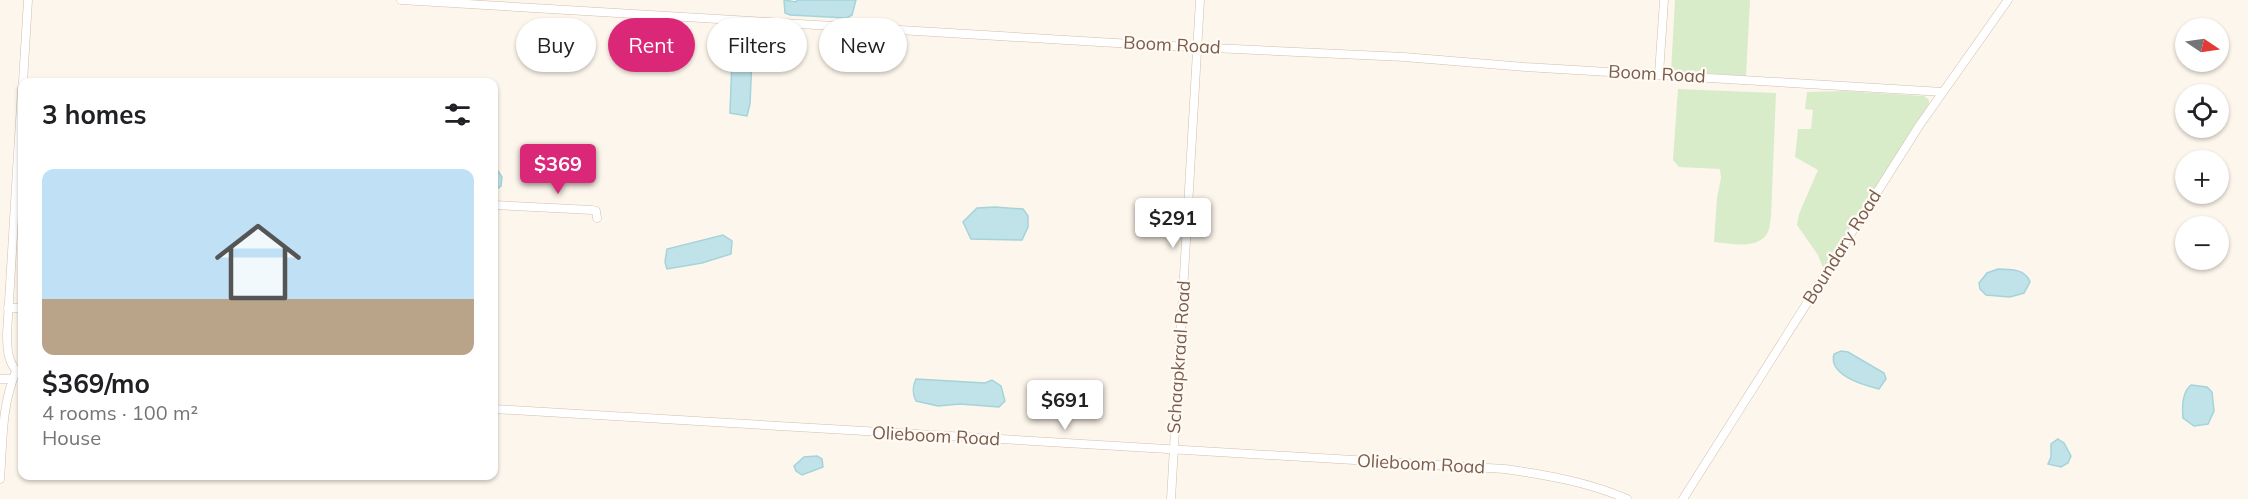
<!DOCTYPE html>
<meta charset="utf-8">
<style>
:root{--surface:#fff;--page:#f2f2f2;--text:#202124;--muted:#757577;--accent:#db2777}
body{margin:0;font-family:Mulish,sans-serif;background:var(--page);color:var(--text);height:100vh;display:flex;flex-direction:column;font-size:22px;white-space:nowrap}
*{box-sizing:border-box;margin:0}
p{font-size:20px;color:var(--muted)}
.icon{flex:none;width:33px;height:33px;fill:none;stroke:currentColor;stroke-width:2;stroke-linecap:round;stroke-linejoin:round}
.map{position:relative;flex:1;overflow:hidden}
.sheet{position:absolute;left:18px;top:78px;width:480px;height:402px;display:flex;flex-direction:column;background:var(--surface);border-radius:12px;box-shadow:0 2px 4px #0004}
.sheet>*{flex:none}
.hud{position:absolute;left:516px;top:18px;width:570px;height:54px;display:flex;gap:12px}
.needle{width:39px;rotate:103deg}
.fabs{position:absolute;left:2175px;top:18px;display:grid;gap:12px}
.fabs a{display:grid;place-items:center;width:54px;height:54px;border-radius:50%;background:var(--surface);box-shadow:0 2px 4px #0004;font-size:30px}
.price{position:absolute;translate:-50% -51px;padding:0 14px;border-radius:6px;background:#fff;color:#222;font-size:20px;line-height:39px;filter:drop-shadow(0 2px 3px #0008)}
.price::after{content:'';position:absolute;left:50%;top:36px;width:18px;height:14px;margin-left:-9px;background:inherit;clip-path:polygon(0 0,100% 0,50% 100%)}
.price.selected{background:var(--accent);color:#fff}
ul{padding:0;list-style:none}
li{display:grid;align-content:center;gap:12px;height:318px;padding:0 24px}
li span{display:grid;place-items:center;height:186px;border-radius:12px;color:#555}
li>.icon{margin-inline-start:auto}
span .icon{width:108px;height:108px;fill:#fffc;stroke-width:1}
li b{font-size:26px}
h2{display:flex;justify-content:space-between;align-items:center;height:72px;padding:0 24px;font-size:26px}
.pill{padding:0 21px;border-radius:27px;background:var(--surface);box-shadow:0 2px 4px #0004;font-size:21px;line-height:54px}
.pill.selected{background:var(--accent);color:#fff}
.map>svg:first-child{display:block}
.green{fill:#d8ecc9}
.water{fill:#bfe3e8;stroke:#a5d3da;stroke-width:1.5}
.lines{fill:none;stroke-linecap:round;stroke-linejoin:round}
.street-casing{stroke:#d1beb0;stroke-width:9}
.street{stroke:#fff;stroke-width:8}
.labels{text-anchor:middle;stroke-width:4.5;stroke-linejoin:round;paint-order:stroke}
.street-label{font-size:18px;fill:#7a5c4d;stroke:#fffaf3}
</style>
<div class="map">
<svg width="2248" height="499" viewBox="0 0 2248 499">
<rect width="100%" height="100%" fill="#fdf6ec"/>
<g class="green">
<polygon points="1675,0 1750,0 1746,76 1671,71"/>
<path d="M1678,89L1776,93L1771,217C1770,221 1770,228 1768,232C1759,250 1731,244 1714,242L1717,198L1721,178L1720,169L1679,167L1673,160Z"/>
<polygon points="1845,91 1924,96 1929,100 1929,104 1865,207 1823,268 1818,255 1797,225 1799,214 1818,170 1795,157 1798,129 1811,129 1813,110 1805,109 1807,92"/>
</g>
<g class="water">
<polygon points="784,0 796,2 797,0 856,0 852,15 847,18 790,15 785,13"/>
<polygon points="733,32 745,32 753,35 750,104 747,116 730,113"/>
<polygon points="494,168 496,168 502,177 501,186 494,191"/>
<polygon points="995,207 1023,209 1028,216 1028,227 1022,240 971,239 963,222 977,208"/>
<polygon points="723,235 732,241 731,254 702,263 667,269 665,262 667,249"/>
<path d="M1998,269C2010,269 2026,269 2030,282L2024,293L2010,297L1986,295L1980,289L1979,283L1987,273Z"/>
<path d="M1841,351L1848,352L1884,373L1886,379L1879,389C1863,385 1828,375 1834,354Z"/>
<path d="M916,379L985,383L992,380L1001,386L1005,401L999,407L960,404L938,406L916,401C912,393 912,387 916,379Z"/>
<path d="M2191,385L2207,387L2212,392L2214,411L2208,424L2194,426L2183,418C2182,407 2182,392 2191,385Z"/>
<polygon points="2058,439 2064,443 2071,456 2068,463 2061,467 2048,464 2051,457 2051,444"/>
<polygon points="817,456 822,459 823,467 802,475 796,471 794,466 804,457"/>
</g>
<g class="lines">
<defs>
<g id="street">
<polyline points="401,0 1149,45 1404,57 1525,67 1943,92"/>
<polyline points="1659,74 1664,0"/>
<polyline points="23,82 28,0"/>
<path d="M22,88L7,334C7,350 8,367 22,375"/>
<polyline points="494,205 592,210 596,211 597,218"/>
<polyline points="8,308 22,308"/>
<polyline points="0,379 12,379"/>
<path d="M494,409L1505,469C1547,475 1588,482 1627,499"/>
<path d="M0,479C3,441 1,407 16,371"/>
<polyline points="1171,499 1200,0"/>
<polyline points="1683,499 1919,126 2008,0"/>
</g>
</defs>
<use href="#street" class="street-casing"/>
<use href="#street" class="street"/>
</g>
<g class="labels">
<g class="street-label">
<text transform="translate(1172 45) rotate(3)" y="6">Boom Road</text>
<text transform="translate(1657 74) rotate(3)" y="6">Boom Road</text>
<text transform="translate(1842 247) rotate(-58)" y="6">Boundary Road</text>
<text transform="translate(1179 357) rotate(-86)" y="6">Schaapkraal Road</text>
<text transform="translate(936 436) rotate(3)" y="6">Olieboom Road</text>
<text transform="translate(1421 464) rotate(3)" y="6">Olieboom Road</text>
</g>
</g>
</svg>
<div class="fabs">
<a><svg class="needle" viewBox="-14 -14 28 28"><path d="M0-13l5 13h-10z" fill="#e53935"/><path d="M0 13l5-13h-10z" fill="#757577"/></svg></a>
<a><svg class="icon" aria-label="locate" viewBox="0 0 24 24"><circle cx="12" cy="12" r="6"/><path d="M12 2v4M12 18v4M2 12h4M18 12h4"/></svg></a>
<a>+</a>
<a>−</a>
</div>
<b class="price selected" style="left:558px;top:195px">$369</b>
<b class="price" style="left:1173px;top:249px">$291</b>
<b class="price" style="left:1065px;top:431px">$691</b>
<div class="hud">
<a class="pill">Buy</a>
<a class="pill selected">Rent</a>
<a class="pill">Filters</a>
<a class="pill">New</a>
</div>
<section class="sheet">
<h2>3 homes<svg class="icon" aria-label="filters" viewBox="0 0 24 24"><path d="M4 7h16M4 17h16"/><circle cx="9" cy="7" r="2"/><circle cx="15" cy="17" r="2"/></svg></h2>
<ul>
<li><span style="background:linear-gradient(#bfe0f5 70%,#b9a48a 0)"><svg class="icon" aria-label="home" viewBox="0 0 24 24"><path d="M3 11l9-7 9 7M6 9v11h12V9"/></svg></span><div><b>$369/mo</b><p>4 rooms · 100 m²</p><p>House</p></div></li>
</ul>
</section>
</div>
